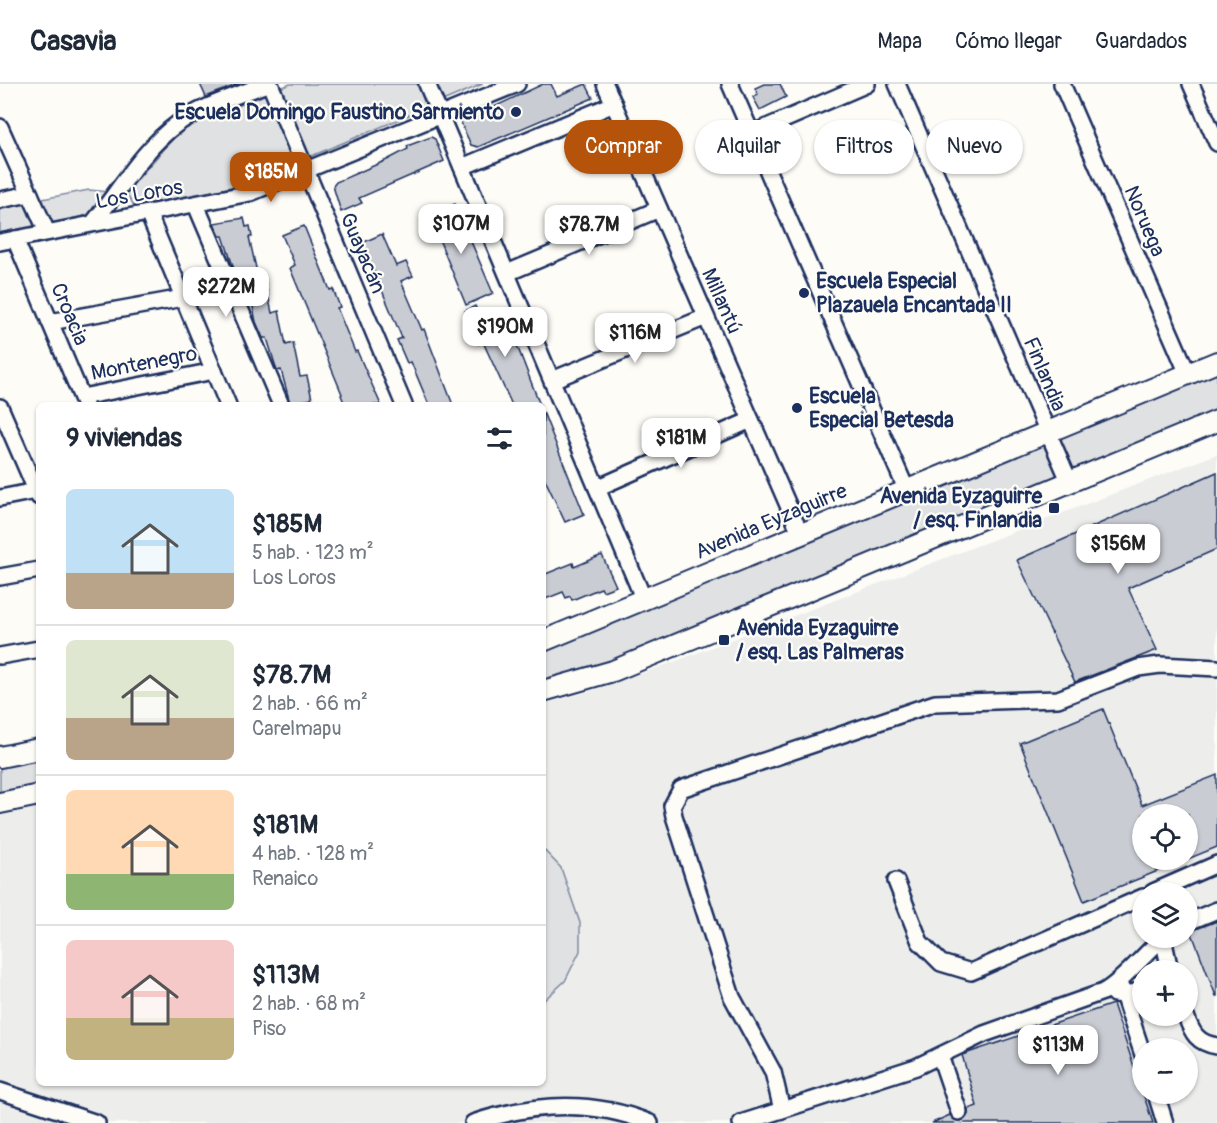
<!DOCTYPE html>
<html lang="es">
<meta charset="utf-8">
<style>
:root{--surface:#fff;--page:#f2f2f3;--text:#1f2937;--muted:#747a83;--line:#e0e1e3;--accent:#b45309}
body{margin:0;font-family:Pangolin,sans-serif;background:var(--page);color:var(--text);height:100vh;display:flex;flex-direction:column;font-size:22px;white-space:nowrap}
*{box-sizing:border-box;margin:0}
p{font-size:20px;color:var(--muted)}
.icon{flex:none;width:33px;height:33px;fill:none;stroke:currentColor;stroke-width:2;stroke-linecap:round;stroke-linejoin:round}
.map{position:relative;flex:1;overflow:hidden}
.details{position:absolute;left:36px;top:318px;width:510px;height:684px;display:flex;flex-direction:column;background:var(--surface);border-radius:9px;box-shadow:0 2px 4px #0004}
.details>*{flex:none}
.guide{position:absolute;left:564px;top:36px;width:562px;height:54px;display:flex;gap:12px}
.tools{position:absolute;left:1132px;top:720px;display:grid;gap:12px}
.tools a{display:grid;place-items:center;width:66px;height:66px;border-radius:50%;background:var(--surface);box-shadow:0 2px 4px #0004;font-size:30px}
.price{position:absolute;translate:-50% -51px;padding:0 14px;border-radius:12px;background:#fff;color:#222;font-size:20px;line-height:39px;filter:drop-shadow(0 2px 3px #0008)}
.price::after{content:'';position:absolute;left:50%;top:36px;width:18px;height:14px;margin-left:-9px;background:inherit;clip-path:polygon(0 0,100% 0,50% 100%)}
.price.current{background:var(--accent);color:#fff}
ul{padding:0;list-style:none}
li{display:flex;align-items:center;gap:18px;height:150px;padding:0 30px}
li+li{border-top:2px solid var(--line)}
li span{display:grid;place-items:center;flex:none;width:168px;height:120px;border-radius:9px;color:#555}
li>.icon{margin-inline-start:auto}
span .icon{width:72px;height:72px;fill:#fffc;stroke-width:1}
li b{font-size:26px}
h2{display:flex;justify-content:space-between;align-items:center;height:72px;padding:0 30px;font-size:26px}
.chip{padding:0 21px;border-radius:27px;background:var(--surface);box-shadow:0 2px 4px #0004;font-size:21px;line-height:54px}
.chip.current{background:var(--accent);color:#fff}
header{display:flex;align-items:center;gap:36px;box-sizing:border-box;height:84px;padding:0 30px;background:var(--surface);border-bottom:2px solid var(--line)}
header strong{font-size:28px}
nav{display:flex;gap:33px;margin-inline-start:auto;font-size:21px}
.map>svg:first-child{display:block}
.built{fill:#edeeec;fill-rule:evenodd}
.green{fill:#e0e1e3;stroke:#7e88a0;stroke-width:1.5}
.building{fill:#c9ccd3;stroke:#1b2f5e;stroke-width:1.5}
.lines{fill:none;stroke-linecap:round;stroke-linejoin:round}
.minor-tunnel{stroke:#d0d3d8;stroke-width:15;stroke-dasharray:15 8;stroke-linecap:butt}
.minor-casing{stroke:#1b2f5e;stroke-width:20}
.major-casing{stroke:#1b2f5e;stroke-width:24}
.minor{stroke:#fdfcf7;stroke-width:15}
.major{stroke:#fdfcf7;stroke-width:20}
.poi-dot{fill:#1b2f5e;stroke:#fdfcf7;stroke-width:2}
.labels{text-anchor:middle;stroke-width:4.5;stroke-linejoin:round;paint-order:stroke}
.poi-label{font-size:21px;font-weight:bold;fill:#1b2f5e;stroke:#fdfcf7;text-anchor:start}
.street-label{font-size:21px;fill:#1b2f5e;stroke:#fdfcf7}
</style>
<header>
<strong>Casavia</strong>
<nav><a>Mapa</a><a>Cómo llegar</a><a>Guardados</a></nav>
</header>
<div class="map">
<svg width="1217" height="1039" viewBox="0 0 1217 1039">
<rect width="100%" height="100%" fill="#fdfcf7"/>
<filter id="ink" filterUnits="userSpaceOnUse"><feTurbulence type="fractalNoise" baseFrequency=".0167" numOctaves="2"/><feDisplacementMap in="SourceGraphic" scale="12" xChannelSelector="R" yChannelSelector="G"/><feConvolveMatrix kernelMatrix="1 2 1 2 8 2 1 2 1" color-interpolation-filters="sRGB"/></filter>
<g filter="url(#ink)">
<path class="built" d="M1217,370V1039H0V731L39,723V999H543V620L588,608L668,580ZM1143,730H1188V776H1143ZM1143,808H1188V854H1143ZM1143,886H1188V932H1143ZM1143,964H1188V1010H1143Z"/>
<g class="green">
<polygon points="290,0 483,0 245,100 146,122 134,122 126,108 181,46"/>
<polygon points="89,106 111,108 88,131 0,151 0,123"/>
<polygon points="1217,284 1217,326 1022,411 606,580 543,597 543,561"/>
<polygon points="39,671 39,704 0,712 0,679"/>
<polygon points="543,765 561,784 580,839 580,867 565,897 543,917"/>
</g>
<g class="building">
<polygon points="200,0 239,0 206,13"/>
<polygon points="543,0 551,0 557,12 586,0 593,14 478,63 471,61 461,39 463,33 491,21 492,24"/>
<polygon points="764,0 780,0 786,13 760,26 753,13 758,10 755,4"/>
<polygon points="431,53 435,55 444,77 359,114 362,119 341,128 333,102 336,98 387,76 408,65 407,62"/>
<polygon points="455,120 493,209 466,221 429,131"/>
<polygon points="244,134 246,143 250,142 252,153 249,153 258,193 264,192 272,229 279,227 286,261 293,259 300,293 307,292 312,315 290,319 281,286 277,287 267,254 263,254 256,238 252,218 248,219 239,187 235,188 223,152 220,152 214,139"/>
<polygon points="304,142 330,206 333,205 340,223 337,224 355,268 357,267 381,321 345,321 341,311 342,310 290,184 295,181 282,151"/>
<polygon points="382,150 396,182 406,178 413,192 401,197 422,246 424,245 453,321 429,321 411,278 407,279 397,256 402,254 362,159"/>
<polygon points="475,222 484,242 506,233 540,321 512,321 483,258 479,260 465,227"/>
<polygon points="543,328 584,430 565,438 543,391"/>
<polygon points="1217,388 1217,465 1128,504 1157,566 1075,598 1017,476"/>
<polygon points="602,471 616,502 603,507 601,504 572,516 570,512 566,514 563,508 543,516 543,491 573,479 574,483"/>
<polygon points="1103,625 1142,721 1217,691 1217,763 1188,775 1188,730 1143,730 1143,776 1185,776 1084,817 1020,659"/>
<polygon points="1217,837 1217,912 1216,912 1191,847"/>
<polygon points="1113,920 1153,1039 932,1039 950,1031 957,1037 963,1037 968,1030 968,1025 977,1022 962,971"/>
</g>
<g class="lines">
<polyline class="minor-tunnel" points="959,1028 963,1039"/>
<defs>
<g id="minor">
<polyline points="270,0 404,321"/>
<polyline points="427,0 644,516"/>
<polyline points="605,0 801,451"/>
<polyline points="730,0 907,407"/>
<polyline points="897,0 1070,399"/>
<polyline points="1062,0 1188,290"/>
<polyline points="1191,0 1217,59"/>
<polyline points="0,43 47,148"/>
<polyline points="751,50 867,0"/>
<polyline points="462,83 614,20"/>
<polyline points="0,116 30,110"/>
<polyline points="196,121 281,321"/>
<polyline points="148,129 228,321"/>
<path d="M93,139C118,108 145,63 177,40C202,22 237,12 266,0"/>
<polyline points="15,155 85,321"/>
<polyline points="0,158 250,109 517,0"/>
<polyline points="507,189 659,125"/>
<polyline points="50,238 183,214"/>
<polyline points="552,296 706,233"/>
<polyline points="82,313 214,287"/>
<polyline points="0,323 39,413"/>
<polyline points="597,404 751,336"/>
<polyline points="0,414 36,407"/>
<polyline points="0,493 39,486"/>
<polyline points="0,572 39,565"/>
<polyline points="896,797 920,858 941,879 971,888 1143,813"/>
<polyline points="1153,808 1217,780"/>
<polyline points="1188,838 1217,826"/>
<polyline points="1163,854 1170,886"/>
<polyline points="1119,898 1143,971"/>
<polyline points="1114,910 1124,911 1143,906"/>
<path d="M1186,932C1192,949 1197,959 1217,962"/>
<polyline points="940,972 959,1028"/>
<polyline points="0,1007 97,1039"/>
<polyline points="1156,1010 1165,1039"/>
<polyline points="782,1026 773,988 732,913 674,732 672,722 681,705 935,619 1058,615 1138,584 1160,581 1217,584"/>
<path d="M473,1039C532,1019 592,1015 650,1039"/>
<path d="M741,1039L916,983L984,950L1103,908C1121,899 1145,869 1163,854"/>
</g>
<g id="major">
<polyline points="543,557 1217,278"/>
<polyline points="543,607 613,587 1217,337"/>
<polyline points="0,673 39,665"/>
<polyline points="0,719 39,711"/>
</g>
</defs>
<use href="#minor" class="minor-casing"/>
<use href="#major" class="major-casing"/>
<use href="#minor" class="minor"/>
<use href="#major" class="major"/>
</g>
</g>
<g class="poi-dot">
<circle cx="516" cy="28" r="6"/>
<circle cx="804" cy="209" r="6"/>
<circle cx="797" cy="324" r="6"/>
<rect x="1048" y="418" width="12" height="12" rx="3"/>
<rect x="718" y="550" width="12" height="12" rx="3"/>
</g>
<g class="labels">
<g class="poi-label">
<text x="504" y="35" text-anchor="end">Escuela Domingo Faustino Sarmiento</text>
<text x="816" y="204">Escuela Especial<tspan x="816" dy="24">Plazauela Encantada II</tspan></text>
<text x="809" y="319">Escuela<tspan x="809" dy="24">Especial Betesda</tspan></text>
<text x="1042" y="419" text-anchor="end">Avenida Eyzaguirre<tspan x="1042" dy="24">/ esq. Finlandia</tspan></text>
<text x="736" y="551">Avenida Eyzaguirre<tspan x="736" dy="24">/ esq. Las Palmeras</tspan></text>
</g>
<g class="street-label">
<text transform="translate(139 110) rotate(-10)" y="7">Los Loros</text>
<text transform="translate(1145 137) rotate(67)" y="7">Noruega</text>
<text transform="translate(363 169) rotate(67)" y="7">Guayacán</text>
<text transform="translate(722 217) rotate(66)" y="7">Millantú</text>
<text transform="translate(70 230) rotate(67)" y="7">Croacia</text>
<text transform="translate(144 279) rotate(-11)" y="7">Montenegro</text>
<text transform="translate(1045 290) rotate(67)" y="7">Finlandia</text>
<text transform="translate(771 437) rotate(-23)" y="7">Avenida Eyzaguirre</text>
</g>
</g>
</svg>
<div class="tools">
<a><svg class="icon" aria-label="locate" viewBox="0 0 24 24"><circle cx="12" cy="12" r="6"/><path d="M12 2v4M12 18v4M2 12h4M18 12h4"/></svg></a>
<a><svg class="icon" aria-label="layers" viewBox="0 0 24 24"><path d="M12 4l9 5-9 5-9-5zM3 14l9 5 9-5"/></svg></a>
<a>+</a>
<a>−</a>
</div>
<b class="price current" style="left:271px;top:119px">$185M</b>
<b class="price" style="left:461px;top:171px">$107M</b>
<b class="price" style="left:589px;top:172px">$78.7M</b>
<b class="price" style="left:226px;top:234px">$272M</b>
<b class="price" style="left:505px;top:274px">$190M</b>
<b class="price" style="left:635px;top:280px">$116M</b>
<b class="price" style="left:681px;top:385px">$181M</b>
<b class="price" style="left:1118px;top:491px">$156M</b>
<b class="price" style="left:1058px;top:992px">$113M</b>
<div class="guide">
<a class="chip current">Comprar</a>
<a class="chip">Alquilar</a>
<a class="chip">Filtros</a>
<a class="chip">Nuevo</a>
</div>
<section class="details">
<h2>9 viviendas<svg class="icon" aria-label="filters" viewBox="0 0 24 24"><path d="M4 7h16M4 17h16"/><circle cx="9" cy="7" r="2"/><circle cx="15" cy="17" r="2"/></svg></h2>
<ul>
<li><span style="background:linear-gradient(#bfe0f5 70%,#b9a48a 0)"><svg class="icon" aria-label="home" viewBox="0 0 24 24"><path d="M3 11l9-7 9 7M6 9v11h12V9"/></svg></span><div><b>$185M</b><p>5 hab. · 123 m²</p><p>Los Loros</p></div></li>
<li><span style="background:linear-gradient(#dfe7d0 65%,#b9a48a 0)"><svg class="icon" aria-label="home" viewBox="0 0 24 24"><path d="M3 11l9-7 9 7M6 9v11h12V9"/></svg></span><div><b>$78.7M</b><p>2 hab. · 66 m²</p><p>Carelmapu</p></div></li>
<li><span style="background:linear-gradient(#ffd9b3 70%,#8fb573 0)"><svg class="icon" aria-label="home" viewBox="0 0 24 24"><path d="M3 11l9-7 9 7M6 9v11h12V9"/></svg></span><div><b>$181M</b><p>4 hab. · 128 m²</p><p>Renaico</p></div></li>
<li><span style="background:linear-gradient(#f6c9c9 65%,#c2b280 0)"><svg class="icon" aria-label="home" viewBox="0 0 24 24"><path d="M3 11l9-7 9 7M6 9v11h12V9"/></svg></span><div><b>$113M</b><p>2 hab. · 68 m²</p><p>Piso</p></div></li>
</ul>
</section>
</div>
